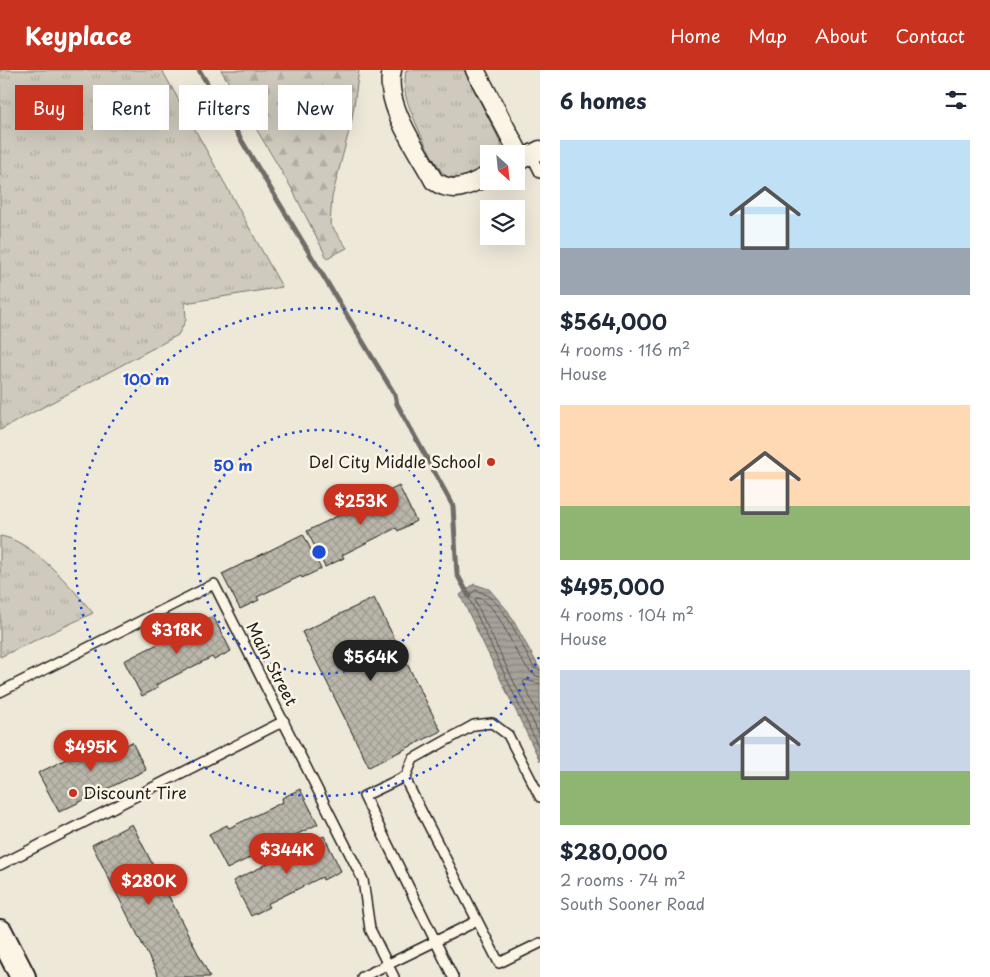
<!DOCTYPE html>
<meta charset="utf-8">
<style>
:root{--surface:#fff;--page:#f2f2f3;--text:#1f2937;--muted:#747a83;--accent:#c8321e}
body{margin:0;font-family:"Playpen Sans",sans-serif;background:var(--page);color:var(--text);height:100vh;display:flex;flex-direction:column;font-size:19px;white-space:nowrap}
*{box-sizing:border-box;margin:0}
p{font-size:16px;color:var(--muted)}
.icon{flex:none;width:28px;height:28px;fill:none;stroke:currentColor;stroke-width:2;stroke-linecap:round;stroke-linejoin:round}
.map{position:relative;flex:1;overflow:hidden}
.sheet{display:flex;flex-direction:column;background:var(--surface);width:450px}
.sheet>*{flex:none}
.hud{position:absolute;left:15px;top:15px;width:450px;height:45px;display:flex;gap:10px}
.needle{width:32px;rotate:153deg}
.controls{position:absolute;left:480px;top:75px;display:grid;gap:10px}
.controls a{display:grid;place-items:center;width:45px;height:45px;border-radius:0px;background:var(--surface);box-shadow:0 5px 20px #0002;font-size:25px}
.price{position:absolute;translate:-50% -42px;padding:0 11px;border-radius:18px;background:var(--accent);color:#fff;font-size:16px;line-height:32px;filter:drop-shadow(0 1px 2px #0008)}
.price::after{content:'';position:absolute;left:50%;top:30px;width:15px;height:11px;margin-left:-8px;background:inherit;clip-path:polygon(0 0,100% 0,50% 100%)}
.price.active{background:#222;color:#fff}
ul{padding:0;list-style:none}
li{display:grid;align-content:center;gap:10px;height:265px;padding:0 20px}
li span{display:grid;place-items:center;height:155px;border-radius:0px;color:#555}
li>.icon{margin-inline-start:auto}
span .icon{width:90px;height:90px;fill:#fffc;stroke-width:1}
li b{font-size:21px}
h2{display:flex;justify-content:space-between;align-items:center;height:60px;padding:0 20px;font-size:21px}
.tag{padding:0 18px;border-radius:0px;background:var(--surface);box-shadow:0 5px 20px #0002;font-size:18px;line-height:45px}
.tag.active{background:var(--accent);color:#fff}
header{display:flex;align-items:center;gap:30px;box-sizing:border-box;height:70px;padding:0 25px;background:var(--accent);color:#fff}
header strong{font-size:24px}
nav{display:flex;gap:28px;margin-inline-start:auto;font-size:18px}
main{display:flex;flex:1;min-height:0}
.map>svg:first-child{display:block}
.grass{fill:url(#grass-tufts);stroke:#76736c}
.forest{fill:url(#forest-firs);stroke:#76736c}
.water{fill:url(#water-rules);stroke:#6f6c67}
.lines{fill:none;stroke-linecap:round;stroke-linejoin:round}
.shore{stroke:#54524e;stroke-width:1}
.stream{stroke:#6f6c67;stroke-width:5}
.building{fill:url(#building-cross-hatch);stroke:#1c1c1c}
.lane-casing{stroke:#1c1c1c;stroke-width:12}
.street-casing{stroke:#1c1c1c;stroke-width:21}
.secondary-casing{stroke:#1c1c1c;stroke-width:28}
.lane{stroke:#fcf5e5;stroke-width:9}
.street{stroke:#fcf5e5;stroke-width:18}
.secondary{stroke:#fcf5e5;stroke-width:24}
.ring{fill:none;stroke:#1d4ed8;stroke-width:2.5;stroke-dasharray:2.5 5}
.poi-dot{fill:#c8321e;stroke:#fcf5e5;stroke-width:2}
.labels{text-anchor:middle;stroke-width:5;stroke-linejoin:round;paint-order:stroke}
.poi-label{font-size:16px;fill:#1c1c1c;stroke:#fcf5e5;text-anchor:end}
.street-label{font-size:16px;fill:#1c1c1c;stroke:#fcf5e5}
.centre{fill:#1d4ed8;stroke:#fcf5e5;stroke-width:2.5}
.ring-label{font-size:15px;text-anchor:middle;font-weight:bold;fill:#1d4ed8;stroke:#fcf5e5;stroke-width:5;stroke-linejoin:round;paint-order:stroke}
</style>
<header>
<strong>Keyplace</strong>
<nav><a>Home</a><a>Map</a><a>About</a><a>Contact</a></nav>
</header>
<main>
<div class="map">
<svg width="540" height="907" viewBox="0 0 540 907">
<defs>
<pattern id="grass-tufts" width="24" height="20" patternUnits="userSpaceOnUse" patternTransform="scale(1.25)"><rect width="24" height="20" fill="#cfcabd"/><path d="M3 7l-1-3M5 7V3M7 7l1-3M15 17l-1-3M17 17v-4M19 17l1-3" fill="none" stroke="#b1ada2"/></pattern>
<pattern id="forest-firs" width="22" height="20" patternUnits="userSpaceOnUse" patternTransform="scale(1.25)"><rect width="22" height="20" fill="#cfcabd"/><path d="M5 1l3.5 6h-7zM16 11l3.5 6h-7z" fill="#b1ada2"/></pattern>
<pattern id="water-rules" width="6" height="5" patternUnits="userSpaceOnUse" patternTransform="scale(1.25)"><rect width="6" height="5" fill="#a7a299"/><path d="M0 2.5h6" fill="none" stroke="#87837c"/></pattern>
<pattern id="building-cross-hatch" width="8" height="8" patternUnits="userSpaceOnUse" patternTransform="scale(1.25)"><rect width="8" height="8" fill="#bab6aa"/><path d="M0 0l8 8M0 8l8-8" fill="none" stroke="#9f9c92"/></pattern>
</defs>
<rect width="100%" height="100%" fill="#eee8d9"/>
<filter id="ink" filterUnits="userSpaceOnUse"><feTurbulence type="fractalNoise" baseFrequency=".02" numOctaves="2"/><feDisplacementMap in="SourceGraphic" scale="10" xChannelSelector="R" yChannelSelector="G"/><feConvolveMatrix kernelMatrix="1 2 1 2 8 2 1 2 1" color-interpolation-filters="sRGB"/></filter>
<g filter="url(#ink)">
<g class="grass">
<polygon points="0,0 162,0 282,217 185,233 186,250 178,265 0,360"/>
<path d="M406,0H464L501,73L502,84H489V97C477,103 463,114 449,108C436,103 410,42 406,27C404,18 405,9 406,0Z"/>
<path d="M0,466C32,470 73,519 93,543L0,587Z"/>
</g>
<polygon class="forest" points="221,0 359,0 352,49 332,127 330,154 347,178 327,188 292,119"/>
<polygon class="water" points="474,514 489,519 508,541 540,599 540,691 460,525"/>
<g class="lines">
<g class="shore">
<path d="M540,600L534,598C520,573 505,529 476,520L468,526L540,680"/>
<path d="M540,607C517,605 502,529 476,528L475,531L540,666"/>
<polyline points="540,614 526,610 523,612 540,649"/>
</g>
<polyline class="stream" points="199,0 395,325 397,334 453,436 457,504 469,526"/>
</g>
<g class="building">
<polygon points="399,416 416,451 398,461 396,458 342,485 344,488 325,497 307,461"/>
<polygon points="303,464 321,499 302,508 301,506 257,527 259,530 240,539 222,504"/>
<polygon points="374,528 441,661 369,697 302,562"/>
<polygon points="213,546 231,581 214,590 212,587 156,615 158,618 142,626 124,591"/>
<polygon points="115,665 121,677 132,672 146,700 59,742 38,703"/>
<polygon points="300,719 318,754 227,799 209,764 227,755 229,758 283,732 282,728"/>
<polygon points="132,754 210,907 159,907 92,775"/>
<polygon points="324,766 341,801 323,810 322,807 267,834 269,837 251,846 233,811"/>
</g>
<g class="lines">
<defs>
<g id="lane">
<polyline points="531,85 540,103"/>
<polyline points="0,622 214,514 363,810 370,859 394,907"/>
<polyline points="406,706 364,726 453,907"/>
<polyline points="540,727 508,665 492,653 474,655 413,689 406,706 408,715 499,893 540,873"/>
<polyline points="0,795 284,651"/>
<polyline points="362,907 477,851"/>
</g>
<g id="street">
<path d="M392,0C383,34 418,81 434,111C455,125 469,115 489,105"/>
<polyline points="475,0 522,89"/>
<polyline points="516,92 540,80"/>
</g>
<polyline id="secondary" points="0,862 23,907"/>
</defs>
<use href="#lane" class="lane-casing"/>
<use href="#street" class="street-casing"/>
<use href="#secondary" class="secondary-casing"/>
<use href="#lane" class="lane"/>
<use href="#street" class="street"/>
<use href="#secondary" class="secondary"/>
</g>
</g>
<g class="ring">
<circle cx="319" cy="482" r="122"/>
<path d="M539 587A244 244 0 1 1 539 377"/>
</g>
<g class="poi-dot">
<circle cx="491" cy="392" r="5"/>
<circle cx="73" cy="723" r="5"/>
</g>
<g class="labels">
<g class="poi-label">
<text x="481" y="398">Del City Middle School</text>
<text x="83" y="729" text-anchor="start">Discount Tire</text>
</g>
<g class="street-label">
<text transform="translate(272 594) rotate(63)" y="6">Main Street</text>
</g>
</g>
<circle cx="319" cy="482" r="8" class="centre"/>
<g class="ring-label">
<text x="146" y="315">100 m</text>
<text x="233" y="401">50 m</text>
</g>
</svg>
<div class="controls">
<a><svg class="needle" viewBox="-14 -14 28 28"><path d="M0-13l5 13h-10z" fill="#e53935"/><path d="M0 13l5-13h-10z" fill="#747a83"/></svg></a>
<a><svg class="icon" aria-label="layers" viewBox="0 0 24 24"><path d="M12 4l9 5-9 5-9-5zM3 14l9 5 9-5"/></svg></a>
</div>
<b class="price" style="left:361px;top:456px">$253K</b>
<b class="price" style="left:177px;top:585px">$318K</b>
<b class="price active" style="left:371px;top:612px">$564K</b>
<b class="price" style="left:91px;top:702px">$495K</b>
<b class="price" style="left:287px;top:805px">$344K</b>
<b class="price" style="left:149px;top:836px">$280K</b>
<div class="hud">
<a class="tag active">Buy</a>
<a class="tag">Rent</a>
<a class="tag">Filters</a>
<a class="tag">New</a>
</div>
</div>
<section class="sheet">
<h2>6 homes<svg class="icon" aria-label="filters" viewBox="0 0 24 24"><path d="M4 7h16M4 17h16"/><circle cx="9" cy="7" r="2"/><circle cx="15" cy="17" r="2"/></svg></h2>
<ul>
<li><span style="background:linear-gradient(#bfe0f5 70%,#9aa5b1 0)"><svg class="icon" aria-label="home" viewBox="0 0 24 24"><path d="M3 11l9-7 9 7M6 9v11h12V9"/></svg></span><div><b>$564,000</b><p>4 rooms · 116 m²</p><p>House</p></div></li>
<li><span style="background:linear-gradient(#ffd9b3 65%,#8fb573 0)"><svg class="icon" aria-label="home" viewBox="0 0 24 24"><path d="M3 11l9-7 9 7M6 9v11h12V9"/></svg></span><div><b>$495,000</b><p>4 rooms · 104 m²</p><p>House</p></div></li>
<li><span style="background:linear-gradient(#c9d6e8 65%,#8fb573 0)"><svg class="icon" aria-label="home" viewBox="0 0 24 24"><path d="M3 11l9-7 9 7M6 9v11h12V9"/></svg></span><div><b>$280,000</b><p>2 rooms · 74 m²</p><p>South Sooner Road</p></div></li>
</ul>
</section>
</main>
